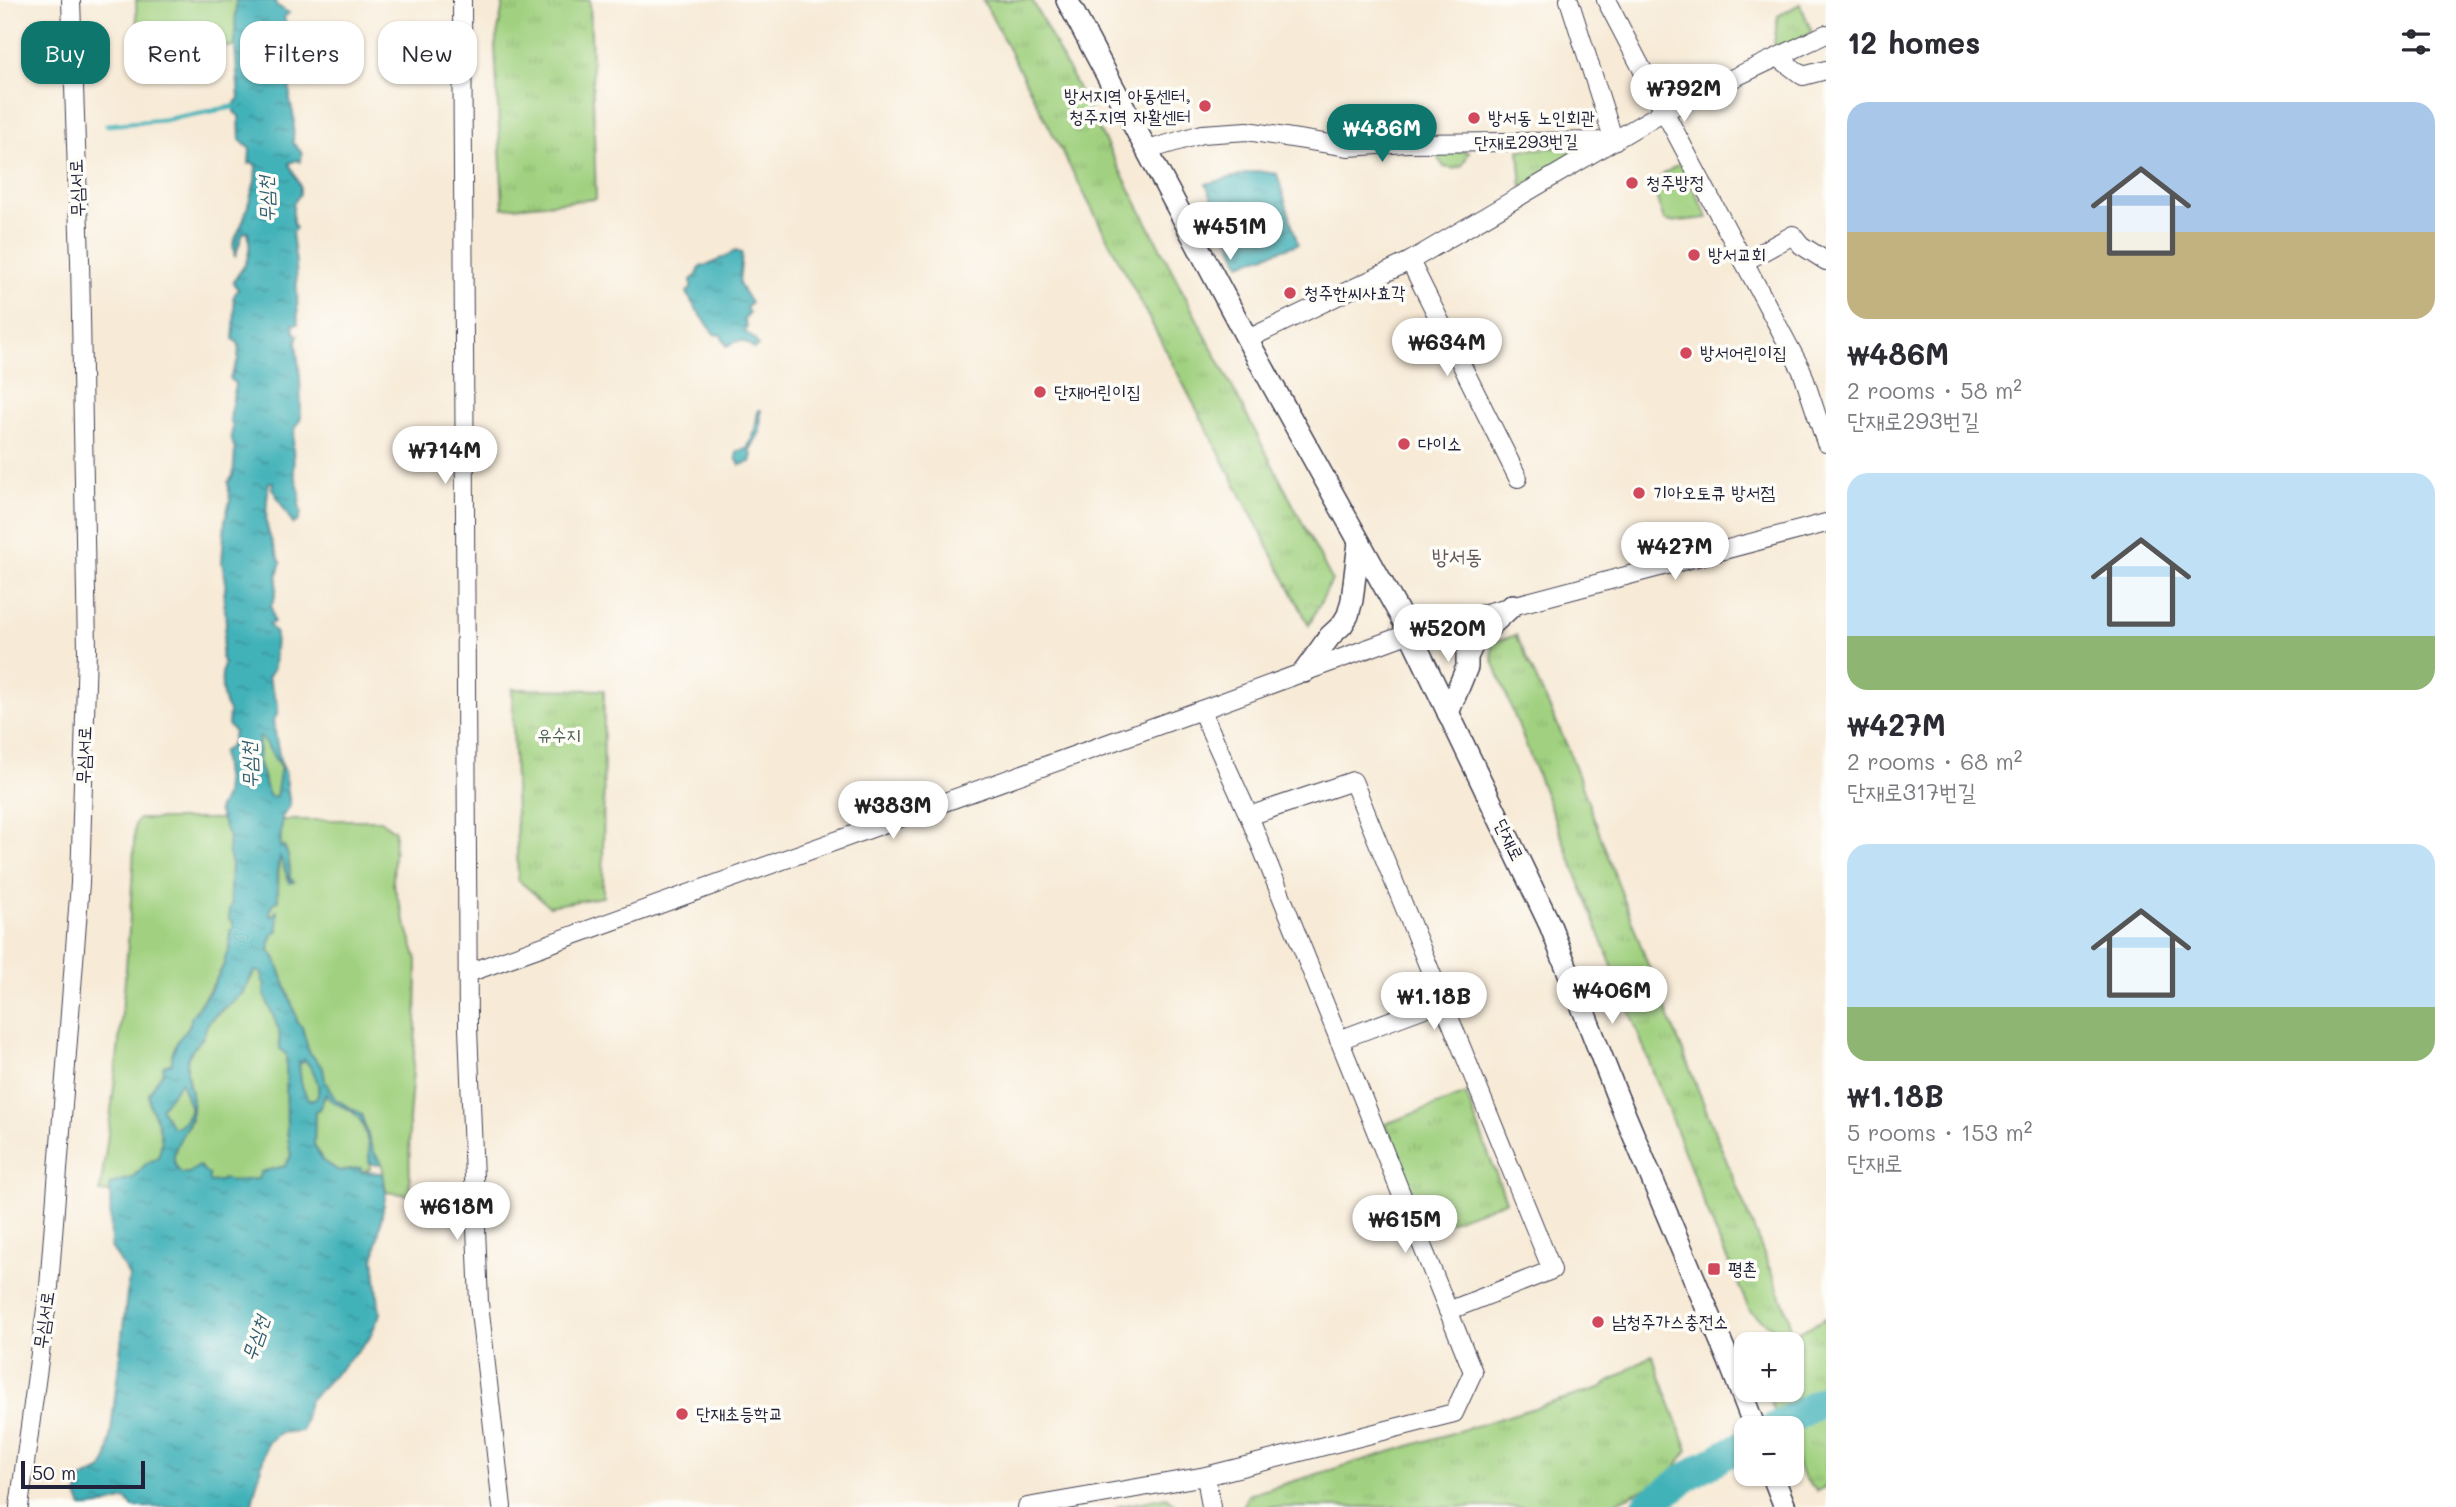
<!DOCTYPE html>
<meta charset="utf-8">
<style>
:root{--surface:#fff;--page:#f2f2f3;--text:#2b2b33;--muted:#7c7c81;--accent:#0f766e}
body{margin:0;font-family:Mali,"Poor Story",sans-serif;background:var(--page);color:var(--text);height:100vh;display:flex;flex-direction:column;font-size:26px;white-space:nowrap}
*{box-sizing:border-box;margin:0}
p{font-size:23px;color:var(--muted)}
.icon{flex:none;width:38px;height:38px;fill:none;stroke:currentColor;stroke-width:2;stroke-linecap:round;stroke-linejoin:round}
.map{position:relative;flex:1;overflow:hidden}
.drawer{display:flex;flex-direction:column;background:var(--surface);width:630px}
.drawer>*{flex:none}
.top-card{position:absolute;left:21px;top:21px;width:665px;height:63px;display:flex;gap:14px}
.controls{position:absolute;left:1734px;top:1332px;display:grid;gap:14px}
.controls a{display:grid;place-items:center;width:70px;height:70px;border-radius:14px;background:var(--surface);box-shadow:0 2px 5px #0004;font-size:35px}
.scale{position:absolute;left:21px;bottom:18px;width:124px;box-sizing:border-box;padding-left:7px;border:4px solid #22223b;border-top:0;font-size:19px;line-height:24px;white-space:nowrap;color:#22223b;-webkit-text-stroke:5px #fdfcf7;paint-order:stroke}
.price{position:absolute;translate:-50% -60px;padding:0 16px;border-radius:24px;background:#fff;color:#222;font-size:23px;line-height:46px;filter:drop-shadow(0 2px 4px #0008)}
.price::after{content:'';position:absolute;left:50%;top:42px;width:21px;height:16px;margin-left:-10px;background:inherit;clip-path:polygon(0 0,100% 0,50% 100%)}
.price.on{background:var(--accent);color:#fff}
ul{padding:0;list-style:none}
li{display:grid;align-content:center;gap:14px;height:371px;padding:0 21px}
li span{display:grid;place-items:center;height:217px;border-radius:21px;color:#555}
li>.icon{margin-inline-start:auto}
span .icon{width:126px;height:126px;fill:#fffc;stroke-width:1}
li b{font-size:30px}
h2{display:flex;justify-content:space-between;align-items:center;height:84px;padding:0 21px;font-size:30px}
.pill{padding:0 24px;border-radius:21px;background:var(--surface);box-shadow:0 2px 5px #0004;font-size:24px;line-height:63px}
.pill.on{background:var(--accent);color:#fff}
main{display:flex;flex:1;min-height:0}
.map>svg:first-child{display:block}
.grass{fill:#a1d180;stroke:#627a5e;stroke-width:2}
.park{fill:url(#park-tufts);stroke:#627a5e;stroke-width:2}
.water{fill:url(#water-ripples);stroke:#326a7a;stroke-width:2;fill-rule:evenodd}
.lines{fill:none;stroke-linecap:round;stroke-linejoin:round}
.stream{stroke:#42b2b9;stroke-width:5}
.river{stroke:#42b2b9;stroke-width:30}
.minor-casing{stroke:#424052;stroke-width:20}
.tertiary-casing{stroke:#424052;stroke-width:24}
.minor{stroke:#fff;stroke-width:18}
.tertiary{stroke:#fff;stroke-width:21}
.poi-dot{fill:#d1495b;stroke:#fdfcf7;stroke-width:2.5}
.labels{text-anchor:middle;stroke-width:7;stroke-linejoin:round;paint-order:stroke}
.poi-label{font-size:18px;fill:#22223b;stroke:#fdfcf7;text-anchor:start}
.street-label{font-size:18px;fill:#22223b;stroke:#fdfcf7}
.park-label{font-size:18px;fill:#4e5f53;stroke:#fdfcf7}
.water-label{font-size:19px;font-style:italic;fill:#2f5c6d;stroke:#fdfcf7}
.quarter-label{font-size:21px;fill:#63565a;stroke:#fdfcf7}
</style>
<main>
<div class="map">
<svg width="1826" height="1507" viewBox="0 0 1826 1507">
<defs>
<pattern id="park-tufts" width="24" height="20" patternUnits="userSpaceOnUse" patternTransform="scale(1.75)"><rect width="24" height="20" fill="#a1d180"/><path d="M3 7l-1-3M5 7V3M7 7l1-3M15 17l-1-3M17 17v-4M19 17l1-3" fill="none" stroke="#8ab370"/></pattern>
<pattern id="water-ripples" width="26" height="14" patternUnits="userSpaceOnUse" patternTransform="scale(1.75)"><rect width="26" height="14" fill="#42b2b9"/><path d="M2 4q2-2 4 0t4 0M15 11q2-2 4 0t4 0" fill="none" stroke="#379098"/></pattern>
</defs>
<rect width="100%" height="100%" fill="#fdfcf7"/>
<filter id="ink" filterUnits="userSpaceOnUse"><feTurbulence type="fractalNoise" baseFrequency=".0143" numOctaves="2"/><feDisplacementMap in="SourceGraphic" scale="14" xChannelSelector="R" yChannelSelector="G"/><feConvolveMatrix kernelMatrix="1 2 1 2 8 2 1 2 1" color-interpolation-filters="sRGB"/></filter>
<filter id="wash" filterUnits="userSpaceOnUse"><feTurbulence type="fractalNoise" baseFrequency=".00686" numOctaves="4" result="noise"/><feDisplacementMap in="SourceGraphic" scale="28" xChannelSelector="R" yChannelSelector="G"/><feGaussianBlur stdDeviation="1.57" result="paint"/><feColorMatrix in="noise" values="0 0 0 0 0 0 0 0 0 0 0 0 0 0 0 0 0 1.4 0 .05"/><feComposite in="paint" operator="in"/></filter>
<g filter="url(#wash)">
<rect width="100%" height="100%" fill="#f7ead6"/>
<g class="grass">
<polygon points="136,0 236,0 235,46 138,53"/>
<path d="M1681,163L1708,218L1671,222L1664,220C1653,186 1647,182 1681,163Z"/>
<path d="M259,737L262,738C270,748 273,758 281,767L277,796L271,797L268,793L258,761Z"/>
<path d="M139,819H221L226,825L229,838L228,851L231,861L230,895L232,905L229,907V919L233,922V929L230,930C231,960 216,981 199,1005C194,1012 192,1022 187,1029C179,1041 172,1048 172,1063L163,1072L149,1093L150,1106L158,1122L162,1141L159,1155L156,1159L147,1163L132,1178L110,1184V1193L100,1192C118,1070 130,948 135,824Z"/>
<path d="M282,820H380L395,831L393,883L417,960L416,1030L409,1120L410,1195L386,1192L382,1164L373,1151L361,1114L335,1099L325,1081L323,1068L309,1052L297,1024L296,1015L275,957L269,952C270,938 275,926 276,912L272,917L269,914L273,903L278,901L279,858L281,856L287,877L290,878V867L286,849L280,850Z"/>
<polygon points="255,971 262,973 265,984 264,993 279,1030 280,1049 286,1054 287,1131 291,1156 285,1166 261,1172 259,1179 209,1182 207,1179 189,1173 181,1173 176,1168 173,1159 179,1136 187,1129 191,1119 191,1095 187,1073 187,1060 193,1047 203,1038 207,1024 244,992"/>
<path d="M304,1058C313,1069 322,1084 317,1098L310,1100C300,1090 300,1074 299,1060Z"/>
<polygon points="181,1081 191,1109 186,1119 177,1127 171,1127 160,1108"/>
<path d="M327,1093C334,1103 343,1105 353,1112C369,1123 370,1152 370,1169L361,1172V1168L339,1171L322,1160L314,1144L315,1111L319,1109Z"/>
</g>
<g class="park">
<polygon points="504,0 590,0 596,199 503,208 495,46"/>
<polygon points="983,0 1032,0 1332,580 1309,625"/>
<polygon points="1800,4 1812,32 1779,53 1774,44 1778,16"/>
<polygon points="1595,145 1522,187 1519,150"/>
<polygon points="1433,148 1438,149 1469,152 1462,166 1454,169 1444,167"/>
<path d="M1516,635L1568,748L1647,962L1789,1317L1791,1339L1799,1332L1826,1318V1487L1817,1491C1795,1473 1792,1455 1792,1428H1782L1765,1390H1792V1344H1779L1790,1340L1750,1311L1719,1241L1492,658V643Z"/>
<polygon points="512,689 604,690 603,897 549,906 518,880"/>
<polygon points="1466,1094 1506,1201 1425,1231 1385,1124"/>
<polygon points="1652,1355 1688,1450 1665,1480 1605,1507 1242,1507 1248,1495 1600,1388"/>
<polygon points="1167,1497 1178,1507 1115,1507"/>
</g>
<g class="water">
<path d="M236,0H275L276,5L289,13L284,17L289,36L290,101L294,117L293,143L302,153L300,162L297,160L289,163L300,186V194L293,204V223L296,228L292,233L296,263L298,324H293L294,332L298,336L296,342L300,376L301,418L295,428L293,446L294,472L300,493L299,504L301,513L298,521L293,524L272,488L273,482H269C264,522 264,527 281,563C274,576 280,593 271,605L274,622L269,624L276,634L274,668L268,677L278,705L277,715L273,721L280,761L285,771L290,806L282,817L280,848L283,846C289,853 290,868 290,878L294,882L290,883L280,857L277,871L278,901L273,903L269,913L272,917L277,911L278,930C270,934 270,943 269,951L275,957L296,1016L297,1023L302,1027L309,1052L323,1068L325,1081L335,1099L361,1114L373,1151L382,1164L375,1165L369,1162C370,1148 366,1123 354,1113C346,1107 337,1105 329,1099L326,1093L319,1109L315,1111L314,1144L322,1160L339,1171L361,1168V1172L382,1173L386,1192L374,1259L380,1314L369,1339L309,1401L302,1431L279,1433L267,1443L251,1507H133L126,1499C107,1504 103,1507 82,1507L77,1496L82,1479L102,1469L108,1457L129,1276L111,1247L110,1184L132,1178L147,1163L156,1159L159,1155L162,1141L158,1122L150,1106L149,1093L163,1072V1066L172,1063V1054L178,1040L189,1027L192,1016L210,991L225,963V958L230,948V930L233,929V922L229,919V907L232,905L230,895L231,861L228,851L229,838L218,810L225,796L226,784L222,752L231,746L234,731L228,725L229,711C221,701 220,676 224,664L221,657L226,624L224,597L226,581L222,563L225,520L230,500L228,482L233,476L235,451L231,436L233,427L230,420L235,384L230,378L238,360L239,344L233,339C234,330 236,305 233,298L238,289L233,283C237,274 244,268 246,262C250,254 250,241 248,232L243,233L235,257L233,244L244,219L255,181L256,166L252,162L249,164L250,149L240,140L239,116L234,112L235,103L239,98L235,46ZM259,737L262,738C270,748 273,758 281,767L276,796L271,797L268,793L258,761ZM255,971L262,973V980L265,984L264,993L279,1030L280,1049L286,1054L287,1131L291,1156L285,1166L261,1172L258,1179L233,1181L223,1179L220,1181L209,1182V1175L199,1166L189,1173H181C162,1155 186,1135 191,1116C196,1098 185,1081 187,1063C188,1053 194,1048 200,1041C205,1035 205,1027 209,1022C217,1010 232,1004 242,993C248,987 249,977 255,971ZM304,1059C313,1069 322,1085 317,1098L310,1100C300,1090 300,1075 299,1061L302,1063ZM181,1082L191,1109C187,1118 182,1127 172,1127L161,1108Z"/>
<polygon points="1257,171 1277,174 1298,244 1240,264 1206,184"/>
<path d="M735,251L742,253L739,284L751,303L746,308L749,313L744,320L747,326L745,332L755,340L758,346L754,349C745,339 738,339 727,346L721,335L714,334C705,318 692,308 687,292L691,289V280L697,275L700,267L713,263Z"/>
<path d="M758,410H761L760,432L750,450L752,455L750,462L740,465L736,458L737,451L747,449C755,435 756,425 758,410Z"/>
</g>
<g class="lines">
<polyline class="stream" points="107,125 163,120 238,106"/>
<g class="river">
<polyline points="1773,1428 1826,1399"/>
<polyline points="1645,1507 1691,1474 1746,1443"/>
</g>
</g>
</g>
<g filter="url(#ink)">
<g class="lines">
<defs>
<g id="minor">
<polyline points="462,0 468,1028 479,1303 502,1507"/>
<polyline points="1606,0 1664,111 1826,34"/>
<polyline points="1779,58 1803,76 1826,70"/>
<polyline points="1148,150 1202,134 1247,131 1349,147 1407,143 1614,141 1569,0"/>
<polyline points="1410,261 1518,478"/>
<polyline points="1744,262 1793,235 1801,245 1826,261"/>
<polyline points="1248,339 1410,261 1664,111 1802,371 1826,443"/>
<polyline points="1249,816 1353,781 1552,1270 1448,1311"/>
<polyline points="468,973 1201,710 1410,633 1826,523"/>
<polyline points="1339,1040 1443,1001"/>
<polyline points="1206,1476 1211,1507"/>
<polyline points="19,1507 49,1287 80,883 87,650 80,260 71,0"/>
<polyline points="1027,1507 1206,1476 1454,1413 1473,1372 1249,816 1201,710"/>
</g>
<g id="tertiary">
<polyline points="1067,0 1252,348 1410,633 1550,925 1617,1096 1729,1361 1755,1428"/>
<polyline points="1304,672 1330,636 1342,625 1348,615 1352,600 1359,542"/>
<polyline points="1448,713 1467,667 1467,657 1475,640 1513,605"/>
<polyline points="1772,1474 1785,1507"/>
</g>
</defs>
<use href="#minor" class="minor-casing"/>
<use href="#tertiary" class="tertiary-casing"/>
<use href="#minor" class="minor"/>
<use href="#tertiary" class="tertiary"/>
</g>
</g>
<g class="poi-dot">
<circle cx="1205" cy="106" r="7"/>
<circle cx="1474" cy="118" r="7"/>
<circle cx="1632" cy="183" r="7"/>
<circle cx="1694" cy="255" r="7"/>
<circle cx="1290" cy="293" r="7"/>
<circle cx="1686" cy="353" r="7"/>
<circle cx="1040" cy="392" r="7"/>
<circle cx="1404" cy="444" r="7"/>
<circle cx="1639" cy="493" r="7"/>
<rect x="1707" y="1262" width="14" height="14" rx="3.5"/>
<circle cx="1598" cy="1322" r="7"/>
<circle cx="682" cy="1414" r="7"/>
</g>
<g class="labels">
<g class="poi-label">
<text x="1191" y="102" text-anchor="end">방서지역 아동센터,<tspan x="1191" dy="21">청주지역 자활센터</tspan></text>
<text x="1488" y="124">방서동 노인회관</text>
<text x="1646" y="189">청주방정</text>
<text x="1708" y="261">방서교회</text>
<text x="1304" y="299">청주한씨사효각</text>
<text x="1700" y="359">방서어린이집</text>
<text x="1054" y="398">단재어린이집</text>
<text x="1418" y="450">다이소</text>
<text x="1653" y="499">기아오토큐 방서점</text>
<text x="1728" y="1275">평촌</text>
<text x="1612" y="1328">남청주가스충전소</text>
<text x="696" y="1420">단재초등학교</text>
</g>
<g class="street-label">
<text transform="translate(1526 142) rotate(-1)" y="6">단재로293번길</text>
<text transform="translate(77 188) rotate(-92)" y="6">무심서로</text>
<text transform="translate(84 755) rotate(-88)" y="6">무심서로</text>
<text transform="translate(1509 840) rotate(64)" y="6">단재로</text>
<text transform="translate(44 1320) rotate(-82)" y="6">무심서로</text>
</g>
<g class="park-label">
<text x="559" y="741">유수지</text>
</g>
<g class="water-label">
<text transform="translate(266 199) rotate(-92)" y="7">무심천</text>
<text transform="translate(249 765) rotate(-92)" y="7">무심천</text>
<text transform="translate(255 1338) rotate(-71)" y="7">무심천</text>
</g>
<g class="quarter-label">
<text x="1457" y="564">방서동</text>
</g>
</g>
</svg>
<div class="controls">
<a>+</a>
<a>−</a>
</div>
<div class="scale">50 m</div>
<b class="price" style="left:1684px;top:124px">₩792M</b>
<b class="price on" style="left:1382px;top:164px">₩486M</b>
<b class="price" style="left:1230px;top:262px">₩451M</b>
<b class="price" style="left:1447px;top:378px">₩634M</b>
<b class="price" style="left:445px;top:486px">₩714M</b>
<b class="price" style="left:1675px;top:582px">₩427M</b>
<b class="price" style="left:1448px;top:664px">₩520M</b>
<b class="price" style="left:893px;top:841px">₩383M</b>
<b class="price" style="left:1612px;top:1026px">₩406M</b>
<b class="price" style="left:1434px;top:1032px">₩1.18B</b>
<b class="price" style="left:457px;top:1242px">₩618M</b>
<b class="price" style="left:1405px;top:1255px">₩615M</b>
<div class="top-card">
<a class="pill on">Buy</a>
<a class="pill">Rent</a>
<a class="pill">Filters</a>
<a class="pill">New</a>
</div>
</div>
<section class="drawer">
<h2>12 homes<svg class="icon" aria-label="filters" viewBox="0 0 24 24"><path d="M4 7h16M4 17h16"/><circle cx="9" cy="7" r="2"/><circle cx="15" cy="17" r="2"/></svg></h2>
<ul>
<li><span style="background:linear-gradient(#a9c7e8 60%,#c2b280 0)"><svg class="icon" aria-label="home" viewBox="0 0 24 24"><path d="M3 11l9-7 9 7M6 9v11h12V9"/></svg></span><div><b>₩486M</b><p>2 rooms · 58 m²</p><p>단재로293번길</p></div></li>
<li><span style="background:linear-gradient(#bfe0f5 75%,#8fb573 0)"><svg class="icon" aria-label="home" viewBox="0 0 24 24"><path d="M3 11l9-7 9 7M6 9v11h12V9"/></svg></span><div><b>₩427M</b><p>2 rooms · 68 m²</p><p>단재로317번길</p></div></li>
<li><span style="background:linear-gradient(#bfe0f5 75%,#8fb573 0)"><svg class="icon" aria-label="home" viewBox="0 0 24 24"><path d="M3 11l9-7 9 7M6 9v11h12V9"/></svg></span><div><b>₩1.18B</b><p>5 rooms · 153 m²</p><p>단재로</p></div></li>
</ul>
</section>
</main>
